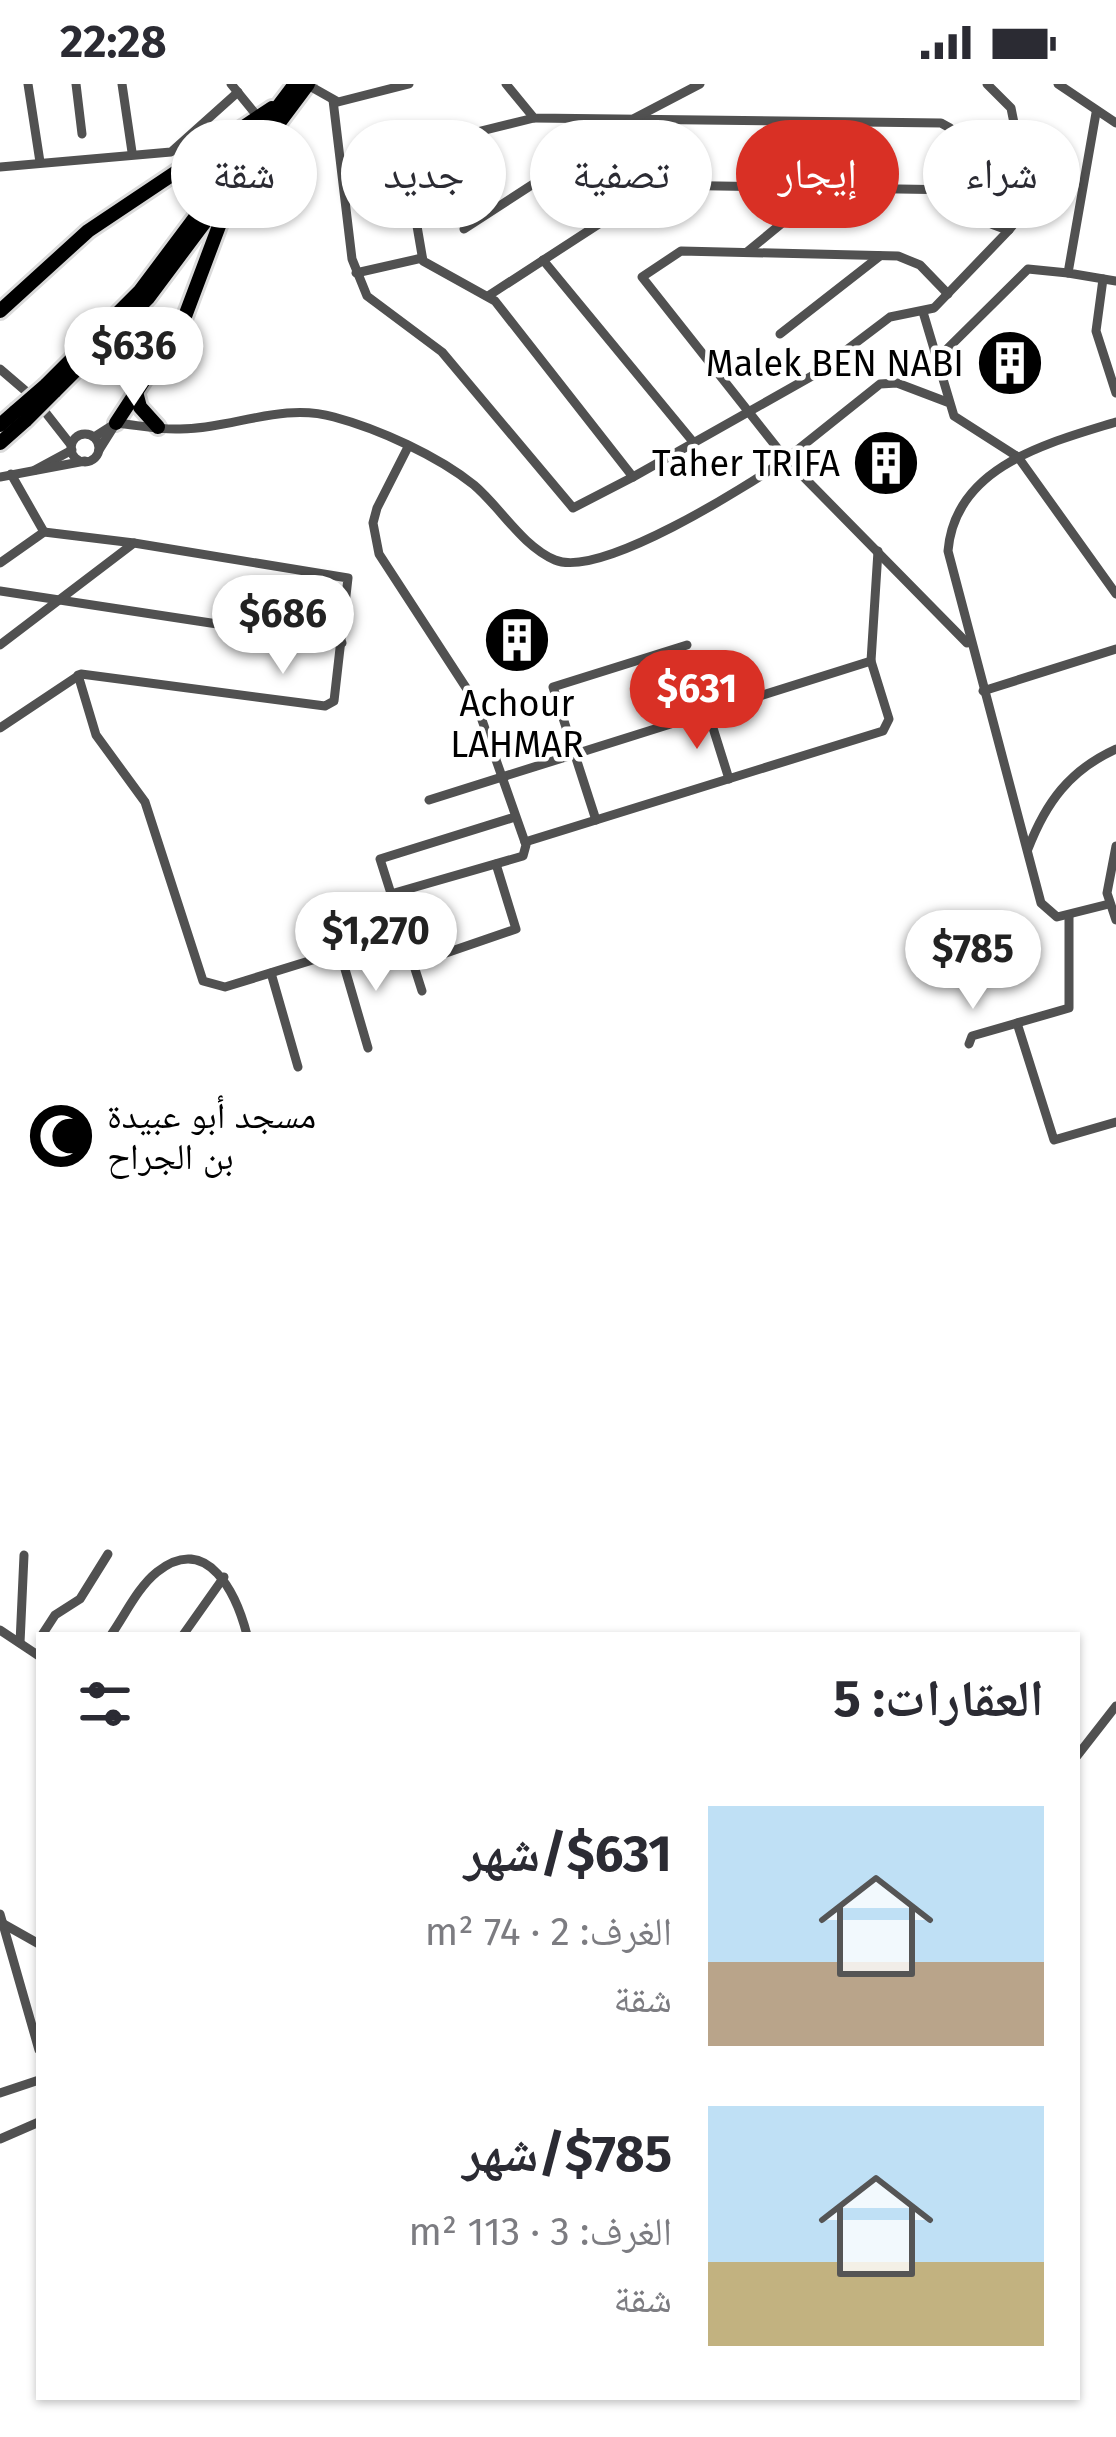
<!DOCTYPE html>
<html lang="ar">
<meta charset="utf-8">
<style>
:root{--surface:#fff;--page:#f7f7f7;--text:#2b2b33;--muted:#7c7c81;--accent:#d93025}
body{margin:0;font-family:"Fira Sans","Noto Naskh Arabic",sans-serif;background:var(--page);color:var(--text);direction:rtl;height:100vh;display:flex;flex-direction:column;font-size:45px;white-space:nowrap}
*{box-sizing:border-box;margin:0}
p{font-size:39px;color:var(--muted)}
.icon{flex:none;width:66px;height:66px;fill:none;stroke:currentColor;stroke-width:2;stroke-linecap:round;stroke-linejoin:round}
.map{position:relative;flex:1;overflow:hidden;direction:ltr}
.drawer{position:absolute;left:36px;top:1548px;width:1044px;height:768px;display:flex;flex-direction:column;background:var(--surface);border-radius:0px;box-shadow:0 3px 9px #0004;direction:rtl}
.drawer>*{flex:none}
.guide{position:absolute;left:36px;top:36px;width:1044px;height:108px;direction:rtl;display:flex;gap:24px}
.price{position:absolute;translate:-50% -102px;padding:0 27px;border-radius:42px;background:#fff;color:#222;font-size:39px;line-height:78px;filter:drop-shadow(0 3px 6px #0008)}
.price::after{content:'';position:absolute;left:50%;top:72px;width:36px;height:27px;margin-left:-18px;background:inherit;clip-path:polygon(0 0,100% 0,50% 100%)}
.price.selected{background:var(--accent);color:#fff}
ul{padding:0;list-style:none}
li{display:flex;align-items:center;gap:36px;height:300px;padding:0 36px}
li span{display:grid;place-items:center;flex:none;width:336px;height:240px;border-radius:0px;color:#555}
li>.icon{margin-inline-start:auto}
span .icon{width:144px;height:144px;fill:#fffc;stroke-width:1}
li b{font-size:51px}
h2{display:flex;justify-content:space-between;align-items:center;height:144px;padding:0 36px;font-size:51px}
.tag{padding:0 42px;border-radius:54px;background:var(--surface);box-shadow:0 3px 9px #0004;font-size:42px;line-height:108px}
.tag.selected{background:var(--accent);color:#fff}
.status{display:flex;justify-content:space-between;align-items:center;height:84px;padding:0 60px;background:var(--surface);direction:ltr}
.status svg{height:33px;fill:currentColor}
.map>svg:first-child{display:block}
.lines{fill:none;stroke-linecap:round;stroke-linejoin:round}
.trunk-casing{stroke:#dbdbdb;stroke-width:20}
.minor{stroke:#515151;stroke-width:9}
.trunk{stroke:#000;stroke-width:14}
.trunk-bridge-casing{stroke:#dbdbdb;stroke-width:20;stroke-linecap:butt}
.trunk-bridge{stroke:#000;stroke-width:14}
.labels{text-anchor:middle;stroke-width:9;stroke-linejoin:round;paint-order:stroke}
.poi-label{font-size:36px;fill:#000;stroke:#fff;text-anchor:end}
</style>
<div class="status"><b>22:28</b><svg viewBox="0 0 49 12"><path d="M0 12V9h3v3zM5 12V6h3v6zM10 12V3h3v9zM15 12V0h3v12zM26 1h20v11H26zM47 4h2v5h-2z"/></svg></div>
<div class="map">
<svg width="1116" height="2353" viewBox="0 0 1116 2353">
<rect width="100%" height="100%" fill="#fff"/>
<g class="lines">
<defs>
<g id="trunk">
<polyline points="0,227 88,147 272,24"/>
<polyline points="46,301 140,207 295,0"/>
<polyline points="54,308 148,214 308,0"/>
<polyline points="136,308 140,323 158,343"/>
<polyline points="116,339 184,235 225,126"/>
<polyline points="0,341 16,327"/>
<polyline points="0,359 26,336"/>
</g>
</defs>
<use href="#trunk" class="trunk-casing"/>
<g class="minor">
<polyline points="28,0 40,78"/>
<polyline points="76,0 82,50"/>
<polyline points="122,0 132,68"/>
<polyline points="231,0 258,33"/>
<path d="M506,0L534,34L941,39L950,44C958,95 951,132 1009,146"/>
<polyline points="1058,0 1116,39"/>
<polyline points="308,1 338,18 409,0"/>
<polyline points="333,16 352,175 367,212 442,268 573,424 633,393 495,217 423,177 404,66 534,34"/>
<polyline points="1096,29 1068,189 1116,197"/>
<polyline points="0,83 171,68 238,8"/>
<polyline points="464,145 635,34 700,0"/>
<polyline points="747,168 826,103"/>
<polyline points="543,176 694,359"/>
<polyline points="356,189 422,174"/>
<polyline points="1103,195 1096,247 1116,309"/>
<polyline points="488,212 659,101 960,106"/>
<polyline points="923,228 954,332 1018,373 1116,510"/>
<polyline points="780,250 880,172"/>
<polyline points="936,276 1028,185 1068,189"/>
<polyline points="0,285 35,315 71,361"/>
<polyline points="947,318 897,299 880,300 786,375 967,559"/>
<path d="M116,339C137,341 159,346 180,345C232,345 282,318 334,333C379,345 438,372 474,401C501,424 522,462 555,476C600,495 746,403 786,375L642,193L681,167L898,172L920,181L948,210"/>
<circle cx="85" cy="364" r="14"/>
<polyline points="94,353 116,339 99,366"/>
<polyline points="35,386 72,366"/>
<polyline points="11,390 44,448"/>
<polyline points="0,393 85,377"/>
<polyline points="633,393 812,292 890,233 934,224 1009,146 1022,130 1027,104 1011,24 987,0"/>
<polyline points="0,479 44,448 134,459 0,561"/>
<polyline points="0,507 342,559"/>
<polyline points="871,577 878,467"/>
<polyline points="78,591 96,651 145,718 203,897 225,903 403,848"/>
<polyline points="983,607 1116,565"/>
<polyline points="708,628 729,695"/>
<polyline points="0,644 81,590 325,622 334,617 348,494 134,459"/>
<polyline points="429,716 871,577 889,635 883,647 525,758"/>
<polyline points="596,736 553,603 687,561"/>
<polyline points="1116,762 1107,809 1116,836"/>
<path d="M1028,765C1046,718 1070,686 1116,665"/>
<polyline points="391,810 523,772 526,761 476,619 379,470 373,439 377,424 407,365"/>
<path d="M1109,820L1057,833L1041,819L948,467C955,382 1048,359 1116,338"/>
<polyline points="1069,831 1069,924 1017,939 1054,1056 1116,1038"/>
<polyline points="340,868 368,964"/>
<polyline points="414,880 516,845 496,780"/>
<polyline points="271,889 298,983"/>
<polyline points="422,907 380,775 515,733"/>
<polyline points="969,960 972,952 1017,939"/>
<polyline points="0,1546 39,1572"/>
<polyline points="42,1551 55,1531 80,1515 108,1470"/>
<path d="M111,1551C125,1531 138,1503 157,1488C208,1447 237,1512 247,1551"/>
<polyline points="183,1551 224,1493"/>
<polyline points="20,1559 24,1471"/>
<polyline points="1077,1672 1116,1622"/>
<polyline points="0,1830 39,1966"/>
<polyline points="0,1838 39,1860"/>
<polyline points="0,2009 39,1996"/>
<polyline points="0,2055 39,2038"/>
</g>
<use href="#trunk" class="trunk"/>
<defs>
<g id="trunk-bridge">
<polyline points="16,327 46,301"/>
<polyline points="26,336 54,308"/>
</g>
</defs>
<use href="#trunk-bridge" class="trunk-bridge-casing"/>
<use href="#trunk-bridge" class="trunk-bridge"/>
</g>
<defs>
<symbol id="building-disc" viewBox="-11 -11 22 22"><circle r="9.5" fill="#000" stroke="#fff"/><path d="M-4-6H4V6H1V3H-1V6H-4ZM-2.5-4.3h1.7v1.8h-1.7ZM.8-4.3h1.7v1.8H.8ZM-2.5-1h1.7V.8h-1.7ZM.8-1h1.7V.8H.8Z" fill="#fff"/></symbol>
<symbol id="mosque-disc" viewBox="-11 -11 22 22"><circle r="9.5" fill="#000" stroke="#fff"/><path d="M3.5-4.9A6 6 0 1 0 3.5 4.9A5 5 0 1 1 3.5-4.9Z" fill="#fff"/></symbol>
</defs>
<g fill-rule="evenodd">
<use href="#building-disc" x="972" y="241" width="76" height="76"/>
<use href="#building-disc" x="848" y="341" width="76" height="76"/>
<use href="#building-disc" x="479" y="518" width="76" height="76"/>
<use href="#mosque-disc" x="23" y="1014" width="76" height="76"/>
</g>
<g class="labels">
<g class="poi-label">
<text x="964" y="292">Malek BEN NABI</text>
<text x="840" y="392">Taher TRIFA</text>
<text x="517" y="632" text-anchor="middle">Achour<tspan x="517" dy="41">LAHMAR</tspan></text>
<text x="107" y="1044" text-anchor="start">مسجد أبو عبيدة<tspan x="107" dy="41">بن الجراح</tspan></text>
</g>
</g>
</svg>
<b class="price" style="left:134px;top:325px">$636</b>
<b class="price" style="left:283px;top:593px">$686</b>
<b class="price selected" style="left:697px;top:668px">$631</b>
<b class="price" style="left:376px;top:910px">$1,270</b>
<b class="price" style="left:973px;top:928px">$785</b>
<div class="guide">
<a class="tag">شراء</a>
<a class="tag selected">إيجار</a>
<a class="tag">تصفية</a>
<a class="tag">جديد</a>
<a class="tag">شقة</a>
</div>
<section class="drawer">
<h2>العقارات: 5<svg class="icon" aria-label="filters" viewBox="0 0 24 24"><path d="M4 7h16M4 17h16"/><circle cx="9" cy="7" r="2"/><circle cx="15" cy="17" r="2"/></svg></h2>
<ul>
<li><span style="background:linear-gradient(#bfe0f5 65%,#b9a48a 0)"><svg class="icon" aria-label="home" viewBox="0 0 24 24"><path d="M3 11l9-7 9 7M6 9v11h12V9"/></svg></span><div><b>$631/شهر</b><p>الغرف: 2 · 74 m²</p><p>شقة</p></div></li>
<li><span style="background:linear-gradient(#bfe0f5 65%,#c2b280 0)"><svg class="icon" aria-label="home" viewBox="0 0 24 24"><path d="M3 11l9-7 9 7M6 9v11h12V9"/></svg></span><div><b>$785/شهر</b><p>الغرف: 3 · 113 m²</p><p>شقة</p></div></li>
</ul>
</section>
</div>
